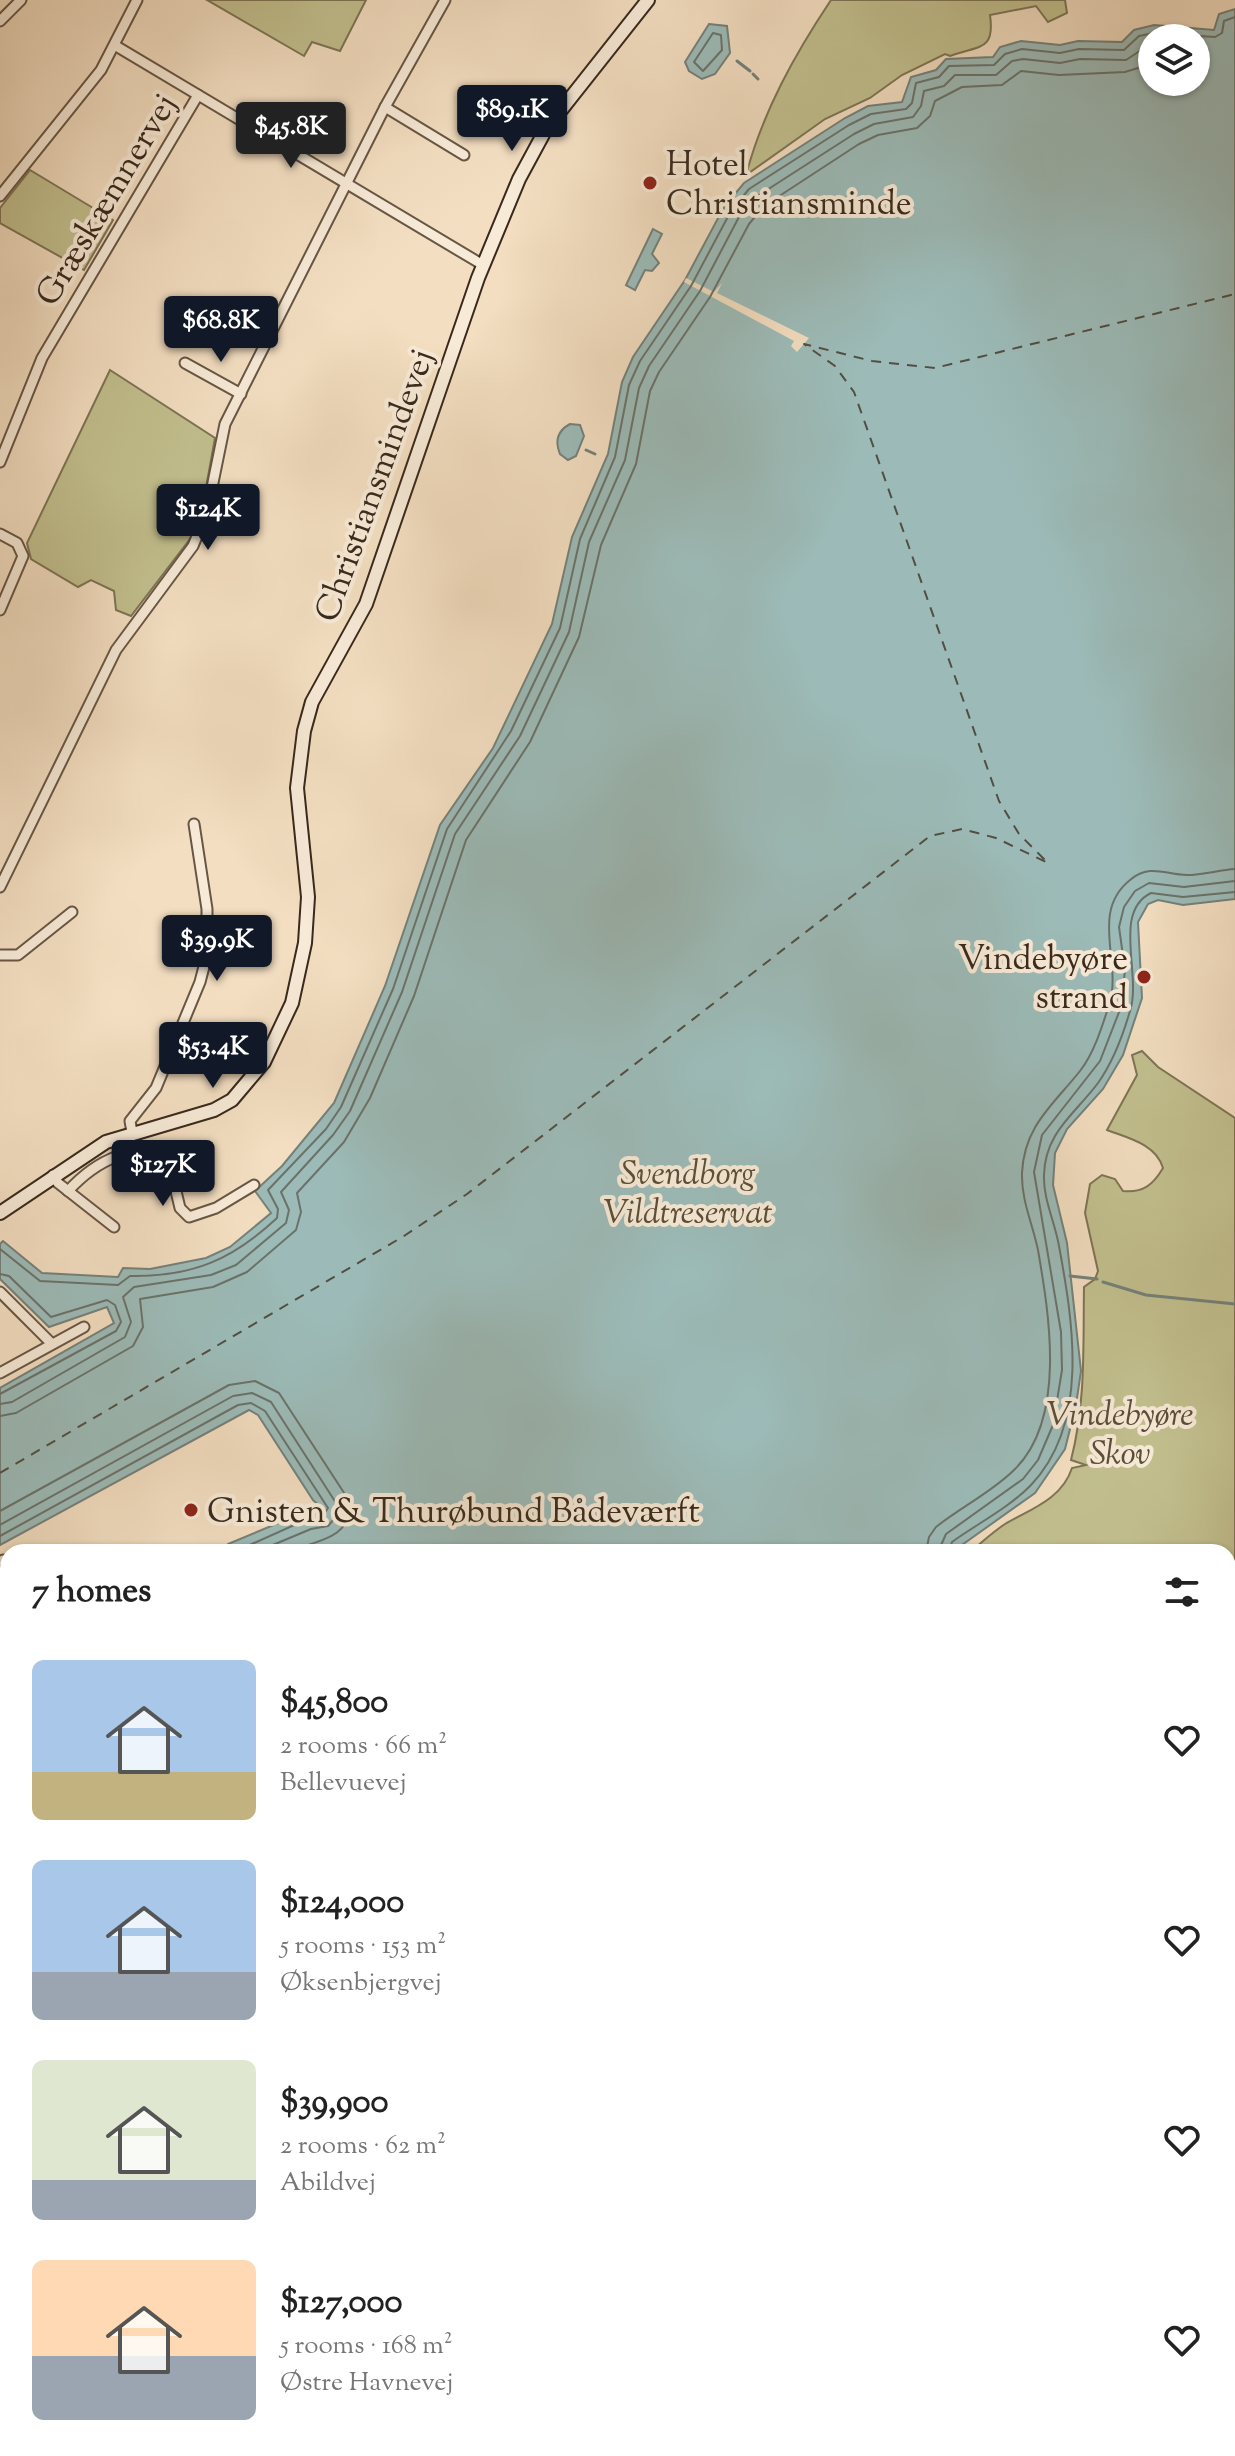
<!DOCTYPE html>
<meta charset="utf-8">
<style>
:root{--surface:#fff;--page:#f6f6f6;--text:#222;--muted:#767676;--accent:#111827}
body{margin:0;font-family:"Sorts Mill Goudy",serif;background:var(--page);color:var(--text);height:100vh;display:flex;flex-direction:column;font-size:30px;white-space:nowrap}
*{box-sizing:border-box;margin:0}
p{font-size:26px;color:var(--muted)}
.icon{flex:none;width:44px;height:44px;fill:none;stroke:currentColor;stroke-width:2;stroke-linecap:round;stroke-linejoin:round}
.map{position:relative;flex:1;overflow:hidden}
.sheet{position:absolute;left:0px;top:1544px;width:1236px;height:912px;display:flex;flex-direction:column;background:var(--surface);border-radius:24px 24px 0 0;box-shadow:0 2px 6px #0004}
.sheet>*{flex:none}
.buttons{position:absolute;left:1138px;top:24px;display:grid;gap:16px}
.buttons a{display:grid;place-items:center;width:72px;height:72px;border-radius:50%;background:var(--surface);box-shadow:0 2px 6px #0004;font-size:40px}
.price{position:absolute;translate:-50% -68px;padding:0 18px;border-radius:8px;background:var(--accent);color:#fff;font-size:26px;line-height:52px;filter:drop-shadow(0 2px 4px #0008)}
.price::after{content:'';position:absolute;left:50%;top:48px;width:24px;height:18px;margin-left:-12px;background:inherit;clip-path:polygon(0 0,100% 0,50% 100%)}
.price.current{background:#222;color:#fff}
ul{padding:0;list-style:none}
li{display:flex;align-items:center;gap:24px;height:200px;padding:0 32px}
li span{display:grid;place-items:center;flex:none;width:224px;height:160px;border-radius:12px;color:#555}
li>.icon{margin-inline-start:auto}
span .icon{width:96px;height:96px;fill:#fffc;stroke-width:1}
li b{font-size:34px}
h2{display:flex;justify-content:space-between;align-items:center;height:96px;padding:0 32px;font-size:34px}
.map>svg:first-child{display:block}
.green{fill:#c2bf8e;stroke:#7e7455;stroke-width:2}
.water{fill:#9cbbb8;stroke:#74817a;stroke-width:2;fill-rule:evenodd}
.pier{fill:#f3dec1}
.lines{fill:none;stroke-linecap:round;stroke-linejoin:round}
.shore{stroke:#6a726a;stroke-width:2}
.stream{stroke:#74817a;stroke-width:3}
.ferry{stroke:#524e43;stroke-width:2;stroke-dasharray:10 8;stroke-linecap:butt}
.street-casing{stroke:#685645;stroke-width:13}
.secondary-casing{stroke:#39291c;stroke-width:16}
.street{stroke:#f7ead7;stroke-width:9}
.secondary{stroke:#f7ead7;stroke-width:12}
.rail-casing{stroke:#39291c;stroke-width:6}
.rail{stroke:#f7ead7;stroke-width:3;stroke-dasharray:9;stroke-linecap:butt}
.poi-dot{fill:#8f2418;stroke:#f7ead7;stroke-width:3}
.labels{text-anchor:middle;stroke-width:8;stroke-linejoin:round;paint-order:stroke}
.poi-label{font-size:34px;fill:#39291c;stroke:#f7ead7;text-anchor:start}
.street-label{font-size:34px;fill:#39291c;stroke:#f7ead7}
.park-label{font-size:34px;font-style:italic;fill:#5b4e38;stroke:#f7ead7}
</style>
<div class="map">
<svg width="1235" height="2456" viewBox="0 0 1235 2456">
<rect width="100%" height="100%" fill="#f3dec1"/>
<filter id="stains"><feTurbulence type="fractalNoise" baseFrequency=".0025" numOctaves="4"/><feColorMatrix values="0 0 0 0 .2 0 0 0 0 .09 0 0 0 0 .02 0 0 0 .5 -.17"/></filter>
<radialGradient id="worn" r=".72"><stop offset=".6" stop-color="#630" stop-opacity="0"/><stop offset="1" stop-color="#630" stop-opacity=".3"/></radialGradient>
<g class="green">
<polygon points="207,0 366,0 340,51 312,42 304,56"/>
<path d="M831,0H1065L1067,13L1048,22L1036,6L990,15C995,51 980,45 950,56L945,54L902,75L870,98L825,119L746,175C763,111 795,54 831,0Z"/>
<polygon points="30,170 113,220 84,270 0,223 0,208"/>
<polygon points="110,370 215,438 201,515 193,535 131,616 116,610 114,591 91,580 78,587 31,559 27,543"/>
<path d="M1142,1051L1158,1067L1235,1118V1922L1230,1928L1228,1945V1552H970C981,1543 993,1532 1005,1524C1031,1509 1062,1499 1072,1468L1086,1465L1071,1460C1086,1402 1083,1346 1084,1287L1095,1279L1098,1271L1085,1213L1090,1184L1102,1175L1115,1179L1123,1191C1143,1193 1153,1185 1163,1168C1156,1144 1128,1138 1107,1130L1137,1075L1132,1055Z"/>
<polygon points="1235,1931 1235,2032 1228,2028 1228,1950"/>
</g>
<g class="water">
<path d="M1235,9V899L1183,905L1158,900L1148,904L1138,922L1142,998L1123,1055L1103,1089L1067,1129L1055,1153L1053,1185L1067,1243L1081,1371L1076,1405L1065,1449L1035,1493L952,1552H225L228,1544L312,1509L318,1512L321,1507L313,1500L258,1415L249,1410L0,1545V1388L114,1323L107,1307L49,1327L0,1279V1244L3,1241L42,1273L118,1277L123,1268L150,1269L206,1258L230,1247L271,1213L255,1191L282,1166L334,1103L385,986L440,825L493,748L552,624L572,537L608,454L622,382L633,357L685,280L724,207L744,183L845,118L868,106L902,102L911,77L936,70L946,59L993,57L1000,47L1021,41L1060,45L1078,41L1122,42L1134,30L1154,25L1214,30L1219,14ZM1152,38H1196V82H1152Z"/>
<polygon points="709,24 727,26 730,53 715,74 702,79 689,71 685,62"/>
<polygon points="653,229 662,234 652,254 659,263 652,271 645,270 635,290 626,285"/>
<path d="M570,424L580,425L584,436L576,456L568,460L560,454C555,442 557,431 570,424Z"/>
<polygon points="1235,1777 1235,1923 1228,1938 1228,1783"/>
<polygon points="8,1875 8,1950 0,1948 0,1882"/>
<polygon points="1228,2095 1235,2121 1235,2456 667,2456 664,2448 1228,2448"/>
</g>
<polygon class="pier" points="686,278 714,292 722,283 717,293 809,338 797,352 791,346 794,341 684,282"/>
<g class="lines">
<g class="shore">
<polygon points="713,33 721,35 722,50 703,71 694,62"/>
<path d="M0,1249L40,1281L118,1285L130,1276C192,1277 232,1260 277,1218L278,1209L268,1190L326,1129L341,1107L393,989L447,829L511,731L560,628L580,539L615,457L629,385L640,361L691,286L731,211L749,189L849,125L871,114L906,109L912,103L916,83L939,77L949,66L994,65L1005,54L1022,49L1060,53L1079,49L1124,50L1139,36L1154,33L1215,37L1222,33L1224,21L1235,17"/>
<polyline points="0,1274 9,1276 51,1317 107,1300 115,1305 121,1322 116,1331 0,1394"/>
<polyline points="0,1404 12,1402 125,1337 131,1322 123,1297 134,1287 211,1275 236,1265 286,1223 289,1210 281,1192 333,1135 350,1111 402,992 455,834 520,736 569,632 589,542 625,460 639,388 649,366 700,291 739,217 756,197 854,134 874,124 913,117 921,106 924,91 944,86 955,75 996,75 1012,61 1023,59 1060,63 1080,59 1126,60 1152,43"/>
<polyline points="0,1416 16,1413 133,1346 143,1327 140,1299 213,1287 247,1272 296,1230 301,1212 297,1193 344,1142 370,1098 414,996 466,840 530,742 579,637 601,545 636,464 650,391 659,372 710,297 749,224 764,206 859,144 878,135 917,128 930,116 935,101 962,87 1002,85 1021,71 1059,75 1125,72 1138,68 1152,56"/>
<path d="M0,1511L229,1385L255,1381L279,1393L350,1502C352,1540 314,1541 287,1552"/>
<polyline points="0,1525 233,1396 252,1393 271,1402 338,1506 335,1518 328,1526 311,1529 256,1552"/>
<polyline points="0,1536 238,1405 251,1403 265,1411 328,1508 321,1518 310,1518 234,1552"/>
<path d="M926,1552L929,1537L936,1527C961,1507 992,1492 1014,1470C1067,1419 1049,1314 1038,1250C1033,1225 1021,1200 1022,1173C1024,1126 1053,1105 1080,1071C1094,1053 1102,1027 1109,1005C1123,963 1089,913 1130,880C1150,863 1166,875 1187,875C1203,875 1219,870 1235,869"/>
<polyline points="938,1552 946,1534 1023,1479 1038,1460 1053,1425 1062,1370 1061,1332 1034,1172 1042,1135 1100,1061 1121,1007 1125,970 1119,927 1124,907 1135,891 1149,883 1184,887 1235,881"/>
<path d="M949,1552L952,1542C977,1524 1010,1507 1031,1485C1090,1423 1073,1322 1059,1246C1055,1222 1043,1199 1044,1175C1045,1132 1075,1114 1098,1083C1113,1062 1123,1035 1130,1011C1142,975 1112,912 1151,893L1183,897L1235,892"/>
</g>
<g class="stream">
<polyline points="737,61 750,71"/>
<polyline points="753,74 758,79"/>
<polyline points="586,450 595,454"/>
<polyline points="1070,1276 1097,1279"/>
<polyline points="1103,1282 1146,1295 1235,1304"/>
<polyline points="1228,1663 1235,1665"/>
</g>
<g class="ferry">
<polyline points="0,1473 404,1236 467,1194 930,836 962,829 996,838 1048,863 1019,834 999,801 854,392 835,366 804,344 872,361 935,368 1235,294"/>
<polyline points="0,1938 8,1937"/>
<polyline points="848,2448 854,2456"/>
<polyline points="879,2448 886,2456"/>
<polyline points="910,2448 917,2456"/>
</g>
<defs>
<g id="street">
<polyline points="0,21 21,0"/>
<polyline points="116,46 483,265"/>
<polyline points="385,107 464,155"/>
<polyline points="0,196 101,70 137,0"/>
<polyline points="185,363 241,394"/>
<polyline points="0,462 42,358 198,95"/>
<polyline points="0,534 17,543 23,556 0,610"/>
<polyline points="0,887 116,650 193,546 207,512 225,424 385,107 445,0"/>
<polyline points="0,955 18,955 72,912"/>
<polyline points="132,1132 130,1121 156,1088 200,982 207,955 207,909 194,824"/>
<polyline points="53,1175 58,1183 114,1227"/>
<path d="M68,1191C93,1164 137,1135 170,1166L180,1208L189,1217L216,1208L254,1185"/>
<polyline points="0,1292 52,1344"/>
<polyline points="0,1373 84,1327"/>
<polyline points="3,1560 8,1568"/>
<polyline points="0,1857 8,1845"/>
<polyline points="0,2023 8,2012"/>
<polyline points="0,2193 8,2192"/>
<polyline points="0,2399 8,2396"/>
</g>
<g id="secondary">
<polyline points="0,1213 106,1142 214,1110 232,1100 264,1062 292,1003 305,943 308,897 297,788 304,731 312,702 366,604 478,278 519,179 546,129 648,0"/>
<polyline points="0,2001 8,2003"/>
<polyline points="0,2290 8,2298"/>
<polyline points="105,2448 108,2456"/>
<polyline points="481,2448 489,2456"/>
<polyline points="347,2456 353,2448"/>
</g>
</defs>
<use href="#street" class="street-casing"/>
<use href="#secondary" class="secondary-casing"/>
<use href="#street" class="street"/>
<use href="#secondary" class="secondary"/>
<defs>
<g id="rail">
<polyline points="0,2277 8,2285"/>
<polyline points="116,2448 119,2456"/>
</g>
</defs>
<use href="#rail" class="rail-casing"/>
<use href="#rail" class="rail"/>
</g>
<g class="poi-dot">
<circle cx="650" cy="183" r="8"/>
<circle cx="1144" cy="977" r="8"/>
<circle cx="191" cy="1510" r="8"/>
</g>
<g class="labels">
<g class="poi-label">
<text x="666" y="175">Hotel<tspan x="666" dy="39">Christiansminde</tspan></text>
<text x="1128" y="969" text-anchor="end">Vindebyøre<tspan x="1128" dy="39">strand</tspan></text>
<text x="207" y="1522">Gnisten &amp; Thurøbund Bådeværft</text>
</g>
<g class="street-label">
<text transform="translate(105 199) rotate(-59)" y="12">Græskæmnervej</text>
<text transform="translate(373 485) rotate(-70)" y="12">Christiansmindevej</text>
</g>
<g class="park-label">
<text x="688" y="1184">Svendborg<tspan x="688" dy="39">Vildtreservat</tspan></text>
<text x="1120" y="1425">Vindebyøre<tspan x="1120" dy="39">Skov</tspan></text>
</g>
</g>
<rect width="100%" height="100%" filter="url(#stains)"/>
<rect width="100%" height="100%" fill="url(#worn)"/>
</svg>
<div class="buttons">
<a><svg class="icon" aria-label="layers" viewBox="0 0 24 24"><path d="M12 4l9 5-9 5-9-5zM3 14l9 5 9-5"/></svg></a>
</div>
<b class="price" style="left:512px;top:153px">$89.1K</b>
<b class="price current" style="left:291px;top:170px">$45.8K</b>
<b class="price" style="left:221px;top:364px">$68.8K</b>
<b class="price" style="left:208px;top:552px">$124K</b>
<b class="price" style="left:217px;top:983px">$39.9K</b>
<b class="price" style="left:213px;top:1090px">$53.4K</b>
<b class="price" style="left:163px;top:1208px">$127K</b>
<section class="sheet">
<h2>7 homes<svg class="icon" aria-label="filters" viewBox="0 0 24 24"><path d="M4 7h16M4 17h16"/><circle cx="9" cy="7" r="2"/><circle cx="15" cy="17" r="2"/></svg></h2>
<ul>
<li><span style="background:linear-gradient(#a9c7e8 70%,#c2b280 0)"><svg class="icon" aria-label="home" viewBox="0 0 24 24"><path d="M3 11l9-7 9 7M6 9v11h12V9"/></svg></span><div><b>$45,800</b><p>2 rooms · 66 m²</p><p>Bellevuevej</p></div><svg class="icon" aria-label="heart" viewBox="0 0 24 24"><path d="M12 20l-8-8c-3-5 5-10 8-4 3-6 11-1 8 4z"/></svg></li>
<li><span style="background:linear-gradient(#a9c7e8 70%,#9aa5b1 0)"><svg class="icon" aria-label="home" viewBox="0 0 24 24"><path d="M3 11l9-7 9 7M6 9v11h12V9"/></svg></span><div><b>$124,000</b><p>5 rooms · 153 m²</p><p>Øksenbjergvej</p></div><svg class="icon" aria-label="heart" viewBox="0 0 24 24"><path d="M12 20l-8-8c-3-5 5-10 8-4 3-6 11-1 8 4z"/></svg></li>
<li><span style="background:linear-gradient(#dfe7d0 75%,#9aa5b1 0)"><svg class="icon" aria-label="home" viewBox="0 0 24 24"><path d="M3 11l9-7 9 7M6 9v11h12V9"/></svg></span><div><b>$39,900</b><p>2 rooms · 62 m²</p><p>Abildvej</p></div><svg class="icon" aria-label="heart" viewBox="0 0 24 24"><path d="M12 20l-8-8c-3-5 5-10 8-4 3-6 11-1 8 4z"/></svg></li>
<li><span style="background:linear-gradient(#ffd9b3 60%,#9aa5b1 0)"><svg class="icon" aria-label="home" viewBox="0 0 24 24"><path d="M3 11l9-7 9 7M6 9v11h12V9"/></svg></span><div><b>$127,000</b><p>5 rooms · 168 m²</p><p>Østre Havnevej</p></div><svg class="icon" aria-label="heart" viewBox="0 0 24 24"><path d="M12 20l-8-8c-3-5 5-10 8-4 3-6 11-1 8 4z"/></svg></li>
</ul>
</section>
</div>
